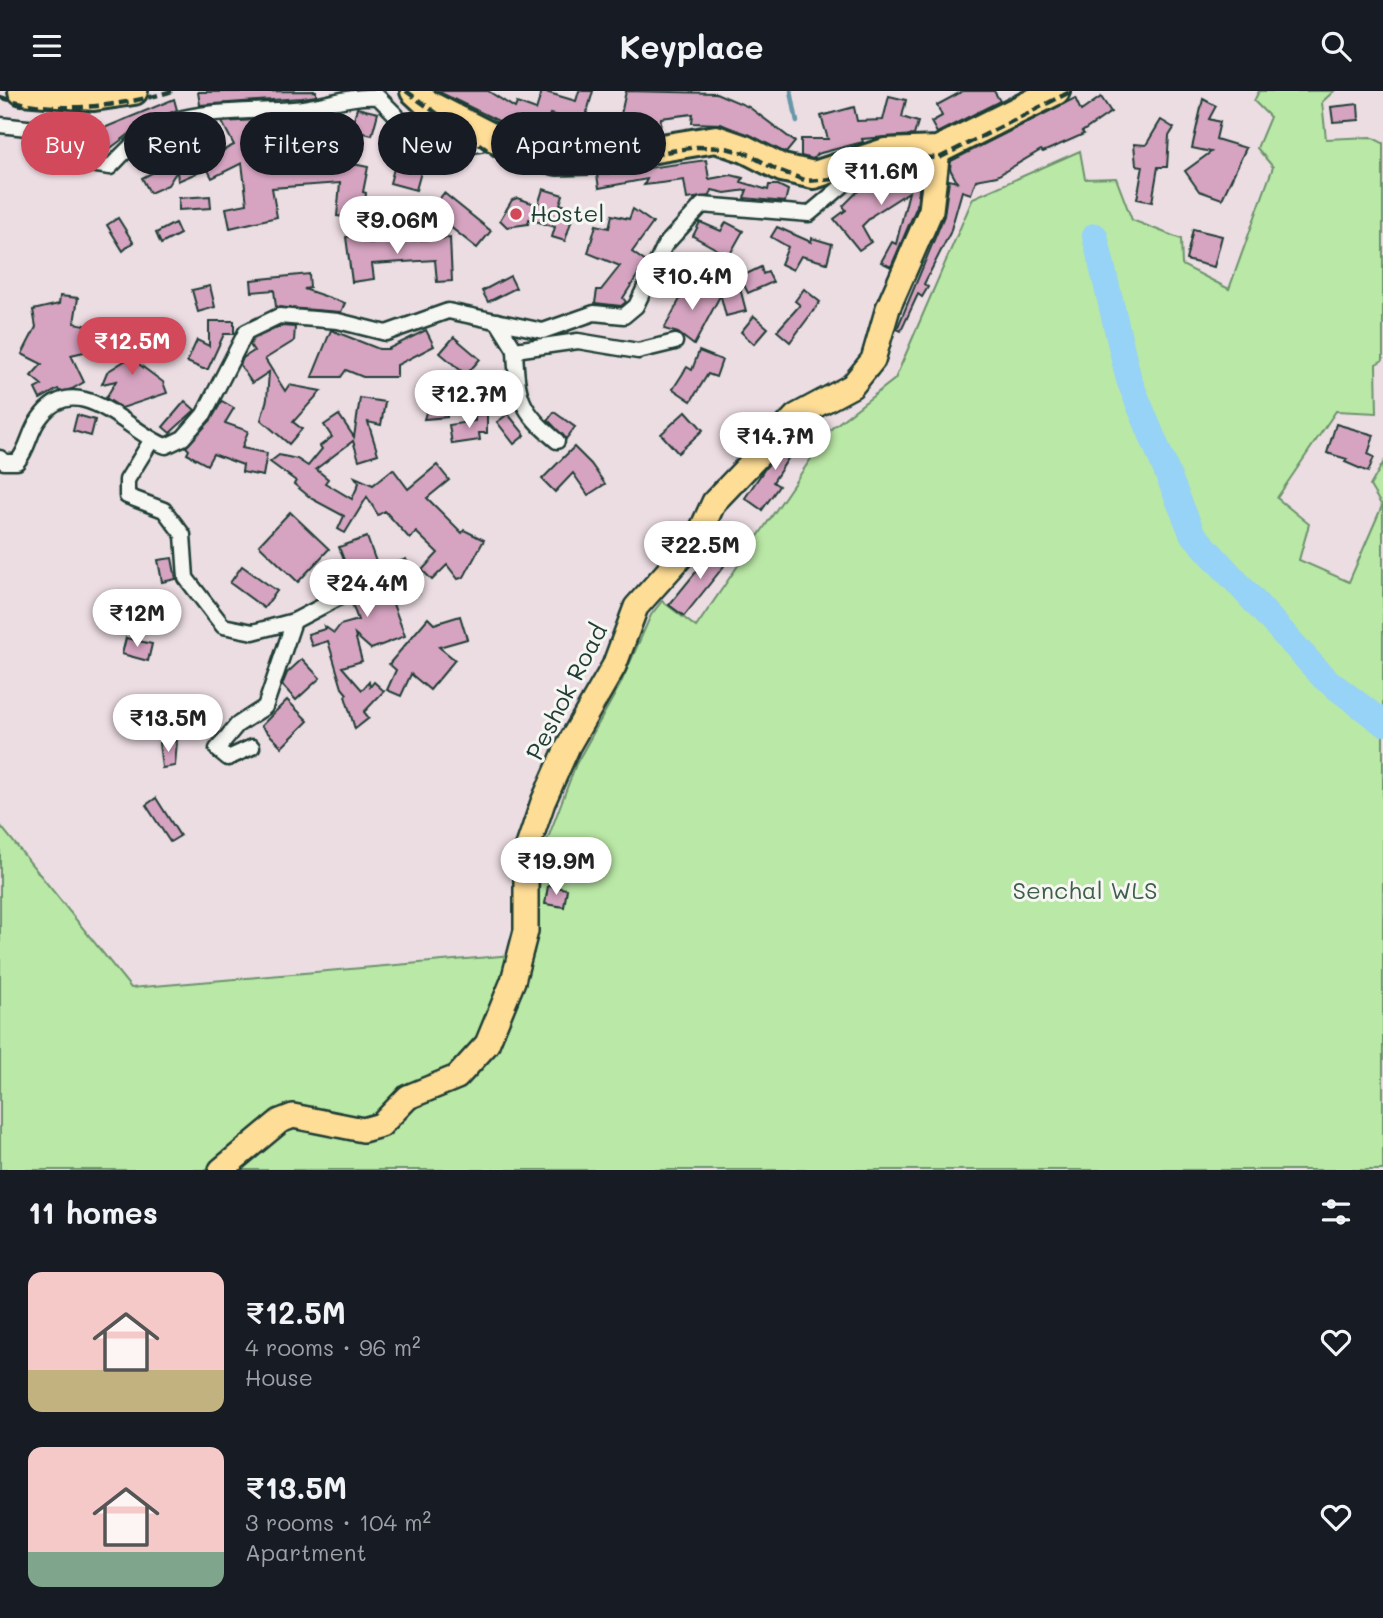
<!DOCTYPE html>
<meta charset="utf-8">
<style>
:root{--surface:#171b24;--page:#20242c;--text:#f1f3f6;--muted:#9ea1a6;--accent:#d1495b}
body{margin:0;font-family:Mali,sans-serif;background:var(--page);color:var(--text);height:100vh;display:flex;flex-direction:column;font-size:26px;white-space:nowrap}
*{box-sizing:border-box;margin:0}
p{font-size:23px;color:var(--muted)}
.icon{flex:none;width:38px;height:38px;fill:none;stroke:currentColor;stroke-width:2;stroke-linecap:round;stroke-linejoin:round}
.map{position:relative;height:1079px;overflow:hidden}
.panel{display:flex;flex-direction:column;background:var(--surface);flex:1}
.panel>*{flex:none}
.hud{position:absolute;left:21px;top:21px;width:700px;height:63px;display:flex;gap:14px}
.price{position:absolute;translate:-50% -60px;padding:0 16px;border-radius:24px;background:#fff;color:#222;font-size:23px;line-height:46px;filter:drop-shadow(0 2px 4px #0008)}
.price::after{content:'';position:absolute;left:50%;top:42px;width:21px;height:16px;margin-left:-10px;background:inherit;clip-path:polygon(0 0,100% 0,50% 100%)}
.price.selected{background:var(--accent);color:#fff}
ul{padding:0;list-style:none}
li{display:flex;align-items:center;gap:21px;height:175px;padding:0 28px}
li span{display:grid;place-items:center;flex:none;width:196px;height:140px;border-radius:14px;color:#555}
li>.icon{margin-inline-start:auto}
span .icon{width:84px;height:84px;fill:#fffc;stroke-width:1}
li b{font-size:30px}
h2{display:flex;justify-content:space-between;align-items:center;height:84px;padding:0 28px;font-size:30px}
.tag{padding:0 24px;border-radius:32px;background:var(--surface);box-shadow:0 2px 5px #0004;font-size:24px;line-height:63px}
.tag.selected{background:var(--accent);color:#fff}
header{display:flex;justify-content:space-between;align-items:center;height:91px;padding:0 28px;background:var(--surface);font-size:32px;font-weight:800}
.map>svg:first-child{display:block}
.green{fill:#bae8a6;stroke:#6c926d;stroke-width:2}
.lines{fill:none;stroke-linecap:round;stroke-linejoin:round}
.stream{stroke:#6796a9;stroke-width:4.5}
.river{stroke:#97d2f7;stroke-width:26}
.building{fill:#d6a4c1;stroke:#1f3d34;stroke-width:2}
.street-casing{stroke:#1f3d34;stroke-width:19}
.primary-casing{stroke:#1f3d34;stroke-width:28}
.highway-casing{stroke:#1f3d34;stroke-width:32}
.street{stroke:#f6f6f2;stroke-width:14}
.primary{stroke:#fedd96;stroke-width:23}
.highway{stroke:#fedd96;stroke-width:26}
.rail{stroke:#1f3d34;stroke-width:4.5;stroke-dasharray:10 5;stroke-linecap:butt}
.poi-dot{fill:#d1495b;stroke:#f6f6f2;stroke-width:2.5}
.labels{text-anchor:middle;stroke-width:6;stroke-linejoin:round;paint-order:stroke}
.poi-label{font-size:24px;fill:#1f3d34;stroke:#f6f6f2;text-anchor:start}
.street-label{font-size:24px;fill:#1f3d34;stroke:#f6f6f2}
.park-label{font-size:24px;fill:#3e5f4b;stroke:#f6f6f2}
</style>
<header><svg class="icon" aria-label="menu" viewBox="0 0 24 24"><path d="M4 6h16M4 12h16M4 18h16"/></svg>Keyplace<svg class="icon" aria-label="search" viewBox="0 0 24 24"><circle cx="10" cy="10" r="6"/><path d="M15 15l6 6"/></svg></header>
<div class="map">
<svg width="1383" height="1079" viewBox="0 0 1383 1079">
<rect width="100%" height="100%" fill="#ecdde3"/>
<filter id="ink" filterUnits="userSpaceOnUse"><feTurbulence type="fractalNoise" baseFrequency=".0143" numOctaves="2"/><feDisplacementMap in="SourceGraphic" scale="14" xChannelSelector="R" yChannelSelector="G"/><feConvolveMatrix kernelMatrix="1 2 1 2 8 2 1 2 1" color-interpolation-filters="sRGB"/></filter>
<g filter="url(#ink)">
<polygon class="green" points="1259,0 1334,0 1322,11 1326,48 1371,46 1383,52 1383,269 1376,273 1377,322 1336,320 1277,407 1309,433 1299,469 1349,491 1382,415 1370,395 1383,372 1383,625 1327,580 1201,437 1137,284 1100,144 1092,135 1088,145 1124,291 1189,445 1320,591 1383,641 1383,1079 0,1079 0,734 131,897 534,862 542,763 576,673 620,594 651,524 662,510 696,536 832,337 895,288 973,107 1080,60 1085,88 1116,87 1132,129 1181,148 1182,174 1229,198 1273,76 1257,57 1270,26 1254,10"/>
<g class="lines">
<polyline class="stream" points="791,0 797,31"/>
<polyline class="river" points="1095,145 1129,289 1192,442 1324,587 1383,632"/>
</g>
<g class="building">
<polygon points="316,0 316,5 302,7 200,14 198,1"/>
<polygon points="437,0 488,0 515,17 517,12 536,19 542,0 576,10 579,0 593,0 584,32 550,23 540,50"/>
<polygon points="626,0 716,2 749,16 795,51 786,62 721,33 692,32 693,23 661,27 660,41 590,53 589,47 620,28"/>
<polygon points="963,0 994,0 1000,10 937,42 931,31 942,25 937,14"/>
<polygon points="889,5 906,9 902,26 918,31 914,44 862,48 863,51 817,63 813,68 801,65 801,48 828,48 821,25 854,16 857,30 883,29"/>
<polygon points="1101,6 1111,21 1082,41 1084,43 1043,61 1041,59 997,85 976,89 971,103 962,100 950,142 924,193 928,196 922,206 918,203 901,240 897,238 944,125 949,89 957,91 950,78 951,70 1075,7 1081,20"/>
<polygon points="174,8 177,19 140,35 108,59 99,39"/>
<polygon points="1203,8 1216,15 1209,28 1220,31 1216,48 1246,57 1222,108 1199,100 1185,80 1211,61 1192,57"/>
<polygon points="1358,13 1359,29 1333,31 1331,16"/>
<polygon points="357,17 378,22 372,44 351,39"/>
<polygon points="325,25 326,45 251,52 301,62 301,74 305,74 305,78 328,77 329,68 368,76 363,101 366,102 364,128 337,125 340,92 272,97 277,126 230,137 226,117 247,113 242,72 212,87 203,69 234,54 222,31"/>
<polygon points="1161,29 1174,37 1169,45 1167,76 1158,76 1152,111 1137,108 1143,75 1136,74 1134,53 1146,54"/>
<polygon points="195,40 206,78 178,90 177,80 168,94 150,102 142,87 183,66 178,45"/>
<polygon points="398,63 424,70 416,99 390,92"/>
<polygon points="706,69 709,88 731,84 743,87 741,91 768,99 769,94 778,94 788,99 785,111 744,107 747,99 725,102 712,99 710,105 687,108 684,89 644,94 647,88 599,97 597,84"/>
<polygon points="890,78 921,82 917,115 891,176 881,171 892,151 896,153 909,101 873,124 862,135 871,151 859,159 834,128 846,119 843,115 861,97"/>
<polygon points="543,98 563,104 560,113 575,118 565,150 552,146 555,136 529,128 528,133 507,136 500,129 512,109 517,107 538,114"/>
<polygon points="444,102 491,140 477,157 430,120"/>
<polygon points="210,105 211,117 179,119 179,107"/>
<polygon points="633,118 653,132 632,161 646,171 623,207 626,211 621,215 595,212 597,199 601,199 620,175 588,162 596,134 609,137 612,124 629,128"/>
<polygon points="118,127 133,151 123,160 107,134"/>
<polygon points="700,131 721,140 726,131 743,140 729,165 693,145"/>
<polygon points="175,132 180,143 161,153 156,142"/>
<polygon points="777,136 811,151 812,147 832,153 827,172 801,165 793,179 781,173 788,156 771,146"/>
<polygon points="1193,138 1222,145 1214,176 1186,169"/>
<polygon points="368,143 369,152 401,150 399,158 406,150 450,147 452,190 437,191 435,169 372,173 374,188 352,191 346,146"/>
<polygon points="761,176 763,183 768,181 773,191 748,202 740,186"/>
<polygon points="309,183 310,197 304,198 345,212 341,221 276,216 274,199 252,201 251,189"/>
<polygon points="510,185 516,197 488,211 482,200"/>
<polygon points="690,189 720,205 694,254 678,242 664,238"/>
<polygon points="210,195 215,216 198,221 192,199"/>
<polygon points="740,197 746,220 726,225 720,202"/>
<polygon points="804,198 820,211 790,251 777,240 800,214 795,210"/>
<polygon points="60,205 78,207 74,232 96,236 101,257 71,264 84,291 72,298 60,301 58,298 40,308 35,298 42,294 31,285 42,273 22,263 36,236 33,219 59,213"/>
<polygon points="754,225 768,237 754,253 741,241"/>
<polygon points="209,230 234,230 234,243 224,243 208,278 203,278 187,271 197,249 209,255"/>
<polygon points="281,235 295,236 294,250 265,268 285,300 289,294 321,300 293,331 302,338 289,353 261,329 267,308 269,281 252,292 240,274 243,267 254,260 250,254 253,248"/>
<polygon points="331,239 379,258 388,258 426,239 434,255 397,274 397,286 363,286 346,279 341,286 312,286"/>
<polygon points="123,241 140,248 132,268 163,291 167,302 122,317 106,307 116,290 102,293 107,281 126,269 114,264"/>
<polygon points="454,246 480,268 466,284 440,262"/>
<polygon points="699,260 722,269 716,286 708,283 691,310 673,298 687,276 692,279"/>
<polygon points="360,307 385,311 381,334 368,331 378,363 359,369 353,350 316,378 328,388 325,392 352,408 359,392 355,386 373,394 393,378 408,398 437,374 449,389 427,407 462,442 464,439 484,449 464,486 458,488 447,474 432,489 422,479 438,462 416,441 410,448 385,420 378,424 367,406 345,442 338,438 344,425 312,408 294,393 296,390 270,371 279,364 297,368 308,375 322,358 320,355 332,346 324,334 339,324 354,346"/>
<polygon points="185,310 195,319 170,342 163,336"/>
<polygon points="222,310 234,317 225,332 248,340 242,357 267,362 263,385 242,381 243,374 213,363 207,374 187,363 189,359 186,356 211,329"/>
<polygon points="445,310 447,326 424,328 429,312"/>
<polygon points="686,320 703,339 678,362 661,343"/>
<polygon points="554,321 575,336 566,348 548,329"/>
<polygon points="487,323 487,342 479,342 480,349 452,353 449,334 475,330 475,324"/>
<polygon points="508,323 525,344 514,353 497,331"/>
<polygon points="77,324 95,329 91,345 73,340"/>
<polygon points="1336,333 1374,344 1368,363 1374,366 1368,381 1345,371 1347,368 1327,362"/>
<polygon points="804,337 812,344 794,365 791,363 773,391 779,395 762,419 745,407 766,376"/>
<polygon points="574,356 591,373 605,393 588,404 573,382 555,401 542,388"/>
<polygon points="290,421 329,458 298,491 259,454"/>
<polygon points="367,446 379,479 406,468 419,503 393,513 405,545 371,558 355,544 362,570 342,576 362,599 369,591 370,596 374,591 384,600 364,621 369,627 355,638 345,605 347,603 342,597 328,550 312,555 308,543 325,538 324,535 334,542 340,534 358,529 346,496 353,493 339,456"/>
<polygon points="709,456 728,462 724,475 684,525 669,514 705,470"/>
<polygon points="172,467 176,488 162,491 158,469"/>
<polygon points="242,475 277,500 264,517 230,492"/>
<polygon points="460,525 467,548 439,556 455,569 430,599 411,583 401,605 387,599 396,579 389,573 428,527 434,533"/>
<polygon points="126,547 152,553 148,570 122,563"/>
<polygon points="302,568 320,587 296,609 282,594 287,582"/>
<polygon points="287,609 308,630 282,656 261,635"/>
<polygon points="177,650 175,675 162,677 159,652"/>
<polygon points="156,707 180,745 170,751 146,714"/>
<polygon points="548,795 567,798 564,816 545,813"/>
</g>
<g class="lines">
<defs>
<g id="street">
<path d="M0,34L54,40L74,48L91,73L110,76C121,65 133,52 145,43C185,16 248,22 293,18C322,16 348,4 378,6L396,24L403,46C433,52 468,61 496,48"/>
<polyline points="497,230 515,259 578,250 638,260 675,251"/>
<path d="M515,259C517,306 520,320 557,350"/>
<polyline points="151,350 127,389 127,405 164,419 183,444 186,487 223,535 253,541 294,530 265,616 237,634 217,658 228,667 252,656"/>
<path d="M0,367L4,371H17C29,357 29,341 39,328C77,273 131,344 166,355L183,347L204,323L246,241L279,225L338,230L386,242L448,220L543,240L594,222L624,225L636,215L665,154L702,114L809,123L866,75"/>
<polyline points="294,530 340,506"/>
</g>
<polyline id="primary" points="221,1079 280,1030 293,1025 363,1039 381,1034 408,1006 457,986 487,953 513,890 526,840 526,761 543,711 568,655 614,575 636,516 697,448 714,411 796,325 852,295 873,269 888,217 931,119 938,59"/>
<g id="highway">
<polyline points="22,0 94,6 134,0"/>
<polyline points="414,0 428,13 496,48 535,65 557,70 589,69 716,48 745,58 782,77 814,84 885,61 938,59 1056,0"/>
</g>
</defs>
<use href="#street" class="street-casing"/>
<use href="#primary" class="primary-casing"/>
<use href="#highway" class="highway-casing"/>
<use href="#street" class="street"/>
<use href="#primary" class="primary"/>
<use href="#highway" class="highway"/>
<g class="rail">
<polyline points="406,0 494,64 547,80 696,56 726,57 748,63 775,78 807,90 834,88 891,65 939,67 1072,0"/>
<path d="M0,6C52,24 121,16 172,0"/>
</g>
</g>
</g>
<circle class="poi-dot" cx="516" cy="123" r="7"/>
<g class="labels">
<g class="poi-label">
<text x="530" y="131">Hostel</text>
</g>
<g class="street-label">
<text transform="translate(567 601) rotate(-63)" y="8">Peshok Road</text>
</g>
<g class="park-label">
<text x="1085" y="808">Senchal WLS</text>
</g>
</g>
</svg>
<b class="price" style="left:881px;top:116px">₹11.6M</b>
<b class="price" style="left:397px;top:165px">₹9.06M</b>
<b class="price" style="left:692px;top:221px">₹10.4M</b>
<b class="price selected" style="left:132px;top:286px">₹12.5M</b>
<b class="price" style="left:469px;top:339px">₹12.7M</b>
<b class="price" style="left:775px;top:381px">₹14.7M</b>
<b class="price" style="left:700px;top:490px">₹22.5M</b>
<b class="price" style="left:367px;top:528px">₹24.4M</b>
<b class="price" style="left:137px;top:558px">₹12M</b>
<b class="price" style="left:168px;top:663px">₹13.5M</b>
<b class="price" style="left:556px;top:806px">₹19.9M</b>
<div class="hud">
<a class="tag selected">Buy</a>
<a class="tag">Rent</a>
<a class="tag">Filters</a>
<a class="tag">New</a>
<a class="tag">Apartment</a>
</div>
</div>
<section class="panel">
<h2>11 homes<svg class="icon" aria-label="filters" viewBox="0 0 24 24"><path d="M4 7h16M4 17h16"/><circle cx="9" cy="7" r="2"/><circle cx="15" cy="17" r="2"/></svg></h2>
<ul>
<li><span style="background:linear-gradient(#f6c9c9 70%,#c2b280 0)"><svg class="icon" aria-label="home" viewBox="0 0 24 24"><path d="M3 11l9-7 9 7M6 9v11h12V9"/></svg></span><div><b>₹12.5M</b><p>4 rooms · 96 m²</p><p>House</p></div><svg class="icon" aria-label="heart" viewBox="0 0 24 24"><path d="M12 20l-8-8c-3-5 5-10 8-4 3-6 11-1 8 4z"/></svg></li>
<li><span style="background:linear-gradient(#f6c9c9 75%,#7fa58c 0)"><svg class="icon" aria-label="home" viewBox="0 0 24 24"><path d="M3 11l9-7 9 7M6 9v11h12V9"/></svg></span><div><b>₹13.5M</b><p>3 rooms · 104 m²</p><p>Apartment</p></div><svg class="icon" aria-label="heart" viewBox="0 0 24 24"><path d="M12 20l-8-8c-3-5 5-10 8-4 3-6 11-1 8 4z"/></svg></li>
</ul>
</section>
